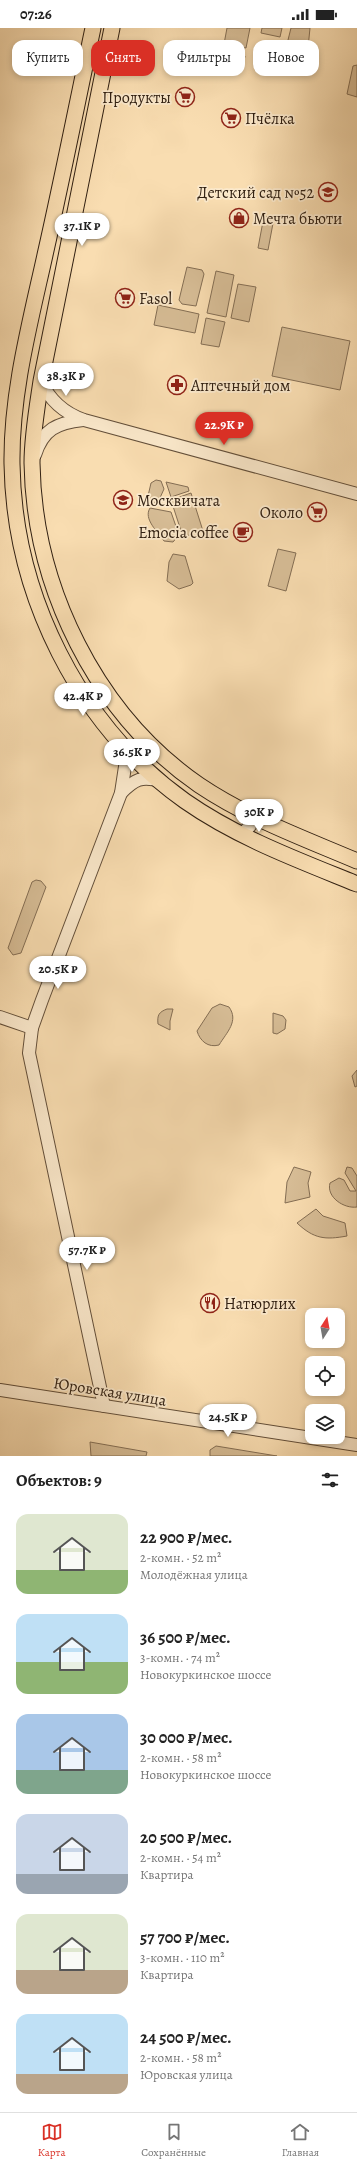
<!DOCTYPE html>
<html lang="ru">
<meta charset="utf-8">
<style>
:root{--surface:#fff;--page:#f6f6f6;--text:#222;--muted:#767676;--line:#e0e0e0;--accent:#d93025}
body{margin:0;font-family:Alegreya,serif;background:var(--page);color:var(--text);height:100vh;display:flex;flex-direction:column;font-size:15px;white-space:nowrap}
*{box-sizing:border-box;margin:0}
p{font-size:13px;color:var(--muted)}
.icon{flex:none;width:22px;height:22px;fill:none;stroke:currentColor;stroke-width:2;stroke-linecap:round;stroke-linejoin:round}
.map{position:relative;height:1428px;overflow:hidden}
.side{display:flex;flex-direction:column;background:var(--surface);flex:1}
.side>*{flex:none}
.top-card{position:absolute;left:12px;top:12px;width:333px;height:36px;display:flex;gap:8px}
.needle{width:26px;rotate:11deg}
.buttons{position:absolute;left:305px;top:1280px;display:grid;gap:8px}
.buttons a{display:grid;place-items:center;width:40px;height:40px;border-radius:8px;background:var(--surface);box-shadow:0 2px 6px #0003;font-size:20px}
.price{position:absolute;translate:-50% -34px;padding:0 9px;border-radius:14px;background:#fff;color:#222;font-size:13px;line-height:26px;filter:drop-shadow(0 1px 2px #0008)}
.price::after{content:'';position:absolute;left:50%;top:24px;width:12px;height:9px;margin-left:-6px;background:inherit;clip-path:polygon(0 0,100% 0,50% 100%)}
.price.current{background:var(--accent);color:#fff}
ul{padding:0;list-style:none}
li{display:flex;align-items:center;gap:12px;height:100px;padding:0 16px}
li span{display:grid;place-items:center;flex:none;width:112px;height:80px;border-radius:12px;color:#555}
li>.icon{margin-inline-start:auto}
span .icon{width:48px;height:48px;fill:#fffc;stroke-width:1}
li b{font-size:17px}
h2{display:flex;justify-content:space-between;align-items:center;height:48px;padding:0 16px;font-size:17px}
.tag{padding:0 14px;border-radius:12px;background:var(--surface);box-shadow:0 2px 6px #0003;font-size:14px;line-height:36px}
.tag.current{background:var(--accent);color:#fff}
.status{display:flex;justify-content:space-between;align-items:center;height:28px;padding:0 20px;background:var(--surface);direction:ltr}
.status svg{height:11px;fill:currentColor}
.dock{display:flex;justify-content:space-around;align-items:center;height:56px;border-top:1px solid var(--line);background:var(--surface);font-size:11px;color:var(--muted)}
.dock a{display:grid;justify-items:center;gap:2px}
.dock .current{color:var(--accent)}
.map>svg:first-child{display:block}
.green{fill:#d7bd96;stroke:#846e54}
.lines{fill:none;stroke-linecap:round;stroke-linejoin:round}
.minor-casing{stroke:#634f3a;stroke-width:14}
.major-casing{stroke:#312012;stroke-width:17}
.minor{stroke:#fbe9cc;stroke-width:12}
.major{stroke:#f9ddb1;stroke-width:15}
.labels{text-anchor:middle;stroke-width:3.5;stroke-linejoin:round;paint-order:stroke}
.poi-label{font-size:16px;fill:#312012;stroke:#fbe9cc;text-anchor:start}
.street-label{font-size:16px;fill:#312012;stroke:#fbe9cc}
</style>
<div class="status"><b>07:26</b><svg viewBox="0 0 49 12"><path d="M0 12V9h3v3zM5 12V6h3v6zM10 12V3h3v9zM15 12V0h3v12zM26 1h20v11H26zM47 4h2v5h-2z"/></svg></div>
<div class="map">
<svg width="357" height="1428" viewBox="0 0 357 1428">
<rect width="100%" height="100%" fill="#f9ddb1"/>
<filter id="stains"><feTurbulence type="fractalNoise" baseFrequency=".005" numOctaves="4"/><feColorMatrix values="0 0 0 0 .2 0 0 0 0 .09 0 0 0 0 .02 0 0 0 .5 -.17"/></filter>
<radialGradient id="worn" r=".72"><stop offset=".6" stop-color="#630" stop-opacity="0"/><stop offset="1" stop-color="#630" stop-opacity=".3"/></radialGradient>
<g class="green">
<polygon points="227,0 250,0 246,20 224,16"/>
<polygon points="262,0 282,0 280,9 261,5"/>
<polygon points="291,0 310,0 308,20 287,16"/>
<polygon points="259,16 278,20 276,28 257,25"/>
<polygon points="287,22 299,24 296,36 285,34"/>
<polygon points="223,23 245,28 243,37 221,32"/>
<polygon points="256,30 275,34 274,43 255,39"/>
<polygon points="357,37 357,69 347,66 353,38"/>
<polygon points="264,188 274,190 268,222 258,220"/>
<polygon points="187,239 202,242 204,246 196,278 182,276 179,272"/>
<polygon points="216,243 234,247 226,289 207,285"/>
<polygon points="238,256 256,259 249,294 231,290"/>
<polygon points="158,277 199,286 195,305 154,297"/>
<polygon points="206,290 225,294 219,319 201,316"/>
<polygon points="282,299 350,313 340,362 272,348"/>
<polygon points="156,452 161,453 164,461 159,472 155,475 150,473 148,468 151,455"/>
<polygon points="166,454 188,459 189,463 171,469"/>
<polygon points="191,465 203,503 183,509 171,472"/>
<path d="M150,480L171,484L179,507L173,514L164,513C158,504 143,491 150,480Z"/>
<polygon points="278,521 296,525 286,563 268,558"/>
<polygon points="173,526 185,528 193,555 191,557 179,561 167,553 169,534"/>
<polygon points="36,852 41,853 46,859 21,925 13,927 8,920 32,854"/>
<path d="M220,976L229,979C239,993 227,1004 219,1017C208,1020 200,1013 197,1003L212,980Z"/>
<path d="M167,981H173L170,993V1002L158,996C157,987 159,984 167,981Z"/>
<polygon points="273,985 283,988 286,992 285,1001 277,1006 273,1005"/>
<polygon points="357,1042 357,1058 355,1059 352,1048"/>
<polygon points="294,1139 311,1144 308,1155 310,1169 285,1175 287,1154"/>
<path d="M347,1139L352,1140L357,1148V1179C344,1181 326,1169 330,1155L339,1150L344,1152L350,1163H356L345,1145Z"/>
<path d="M316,1181L323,1188L345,1195L347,1208C325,1212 314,1211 297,1195Z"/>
<polygon points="90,1414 147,1424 146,1428 91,1428"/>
<polygon points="216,1418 277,1428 210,1428 210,1422"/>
</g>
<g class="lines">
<defs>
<g id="minor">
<path d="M41,353C50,373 64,385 84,392L357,466"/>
<path d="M35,427C43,401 57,395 83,392"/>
<path d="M121,765C135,751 141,748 161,753"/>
<polyline points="236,804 244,804 250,798 247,785"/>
<polyline points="0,989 32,1000"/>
<polyline points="0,1362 357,1417"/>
<polyline points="104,1378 29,1025 32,1000 42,972 121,765 126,732 121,715"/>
</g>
<g id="major">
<path d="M93,0C77,76 62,152 45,227C30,295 11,366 12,436C14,566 78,697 185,773C238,810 298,832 357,856"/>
<path d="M112,0L41,353C37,380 32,408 32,435C34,559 96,686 199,757C248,790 303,810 357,833"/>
</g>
</defs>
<use href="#minor" class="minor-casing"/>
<use href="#major" class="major-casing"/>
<use href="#minor" class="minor"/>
<use href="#major" class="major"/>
</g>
<defs>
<symbol id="supermarket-ring" viewBox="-11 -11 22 22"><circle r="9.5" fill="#fbe9cc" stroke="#8f2418" stroke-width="1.5"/><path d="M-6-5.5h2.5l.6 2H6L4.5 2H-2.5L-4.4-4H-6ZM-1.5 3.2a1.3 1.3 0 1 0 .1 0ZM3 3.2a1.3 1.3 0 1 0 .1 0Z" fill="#8f2418"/></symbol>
<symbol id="school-ring" viewBox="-11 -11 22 22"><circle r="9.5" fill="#fbe9cc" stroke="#8f2418" stroke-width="1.5"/><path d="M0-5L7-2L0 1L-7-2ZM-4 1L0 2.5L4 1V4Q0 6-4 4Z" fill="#8f2418"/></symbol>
<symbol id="shop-ring" viewBox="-11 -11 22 22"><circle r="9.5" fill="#fbe9cc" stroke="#8f2418" stroke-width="1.5"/><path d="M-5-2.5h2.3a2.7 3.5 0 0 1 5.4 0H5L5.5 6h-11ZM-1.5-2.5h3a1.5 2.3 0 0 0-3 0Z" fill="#8f2418"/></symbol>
<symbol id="pharmacy-ring" viewBox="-11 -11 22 22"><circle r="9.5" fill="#fbe9cc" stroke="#8f2418" stroke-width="1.5"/><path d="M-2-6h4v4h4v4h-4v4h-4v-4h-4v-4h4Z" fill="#8f2418"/></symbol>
<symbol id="cafe-ring" viewBox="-11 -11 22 22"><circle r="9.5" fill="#fbe9cc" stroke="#8f2418" stroke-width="1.5"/><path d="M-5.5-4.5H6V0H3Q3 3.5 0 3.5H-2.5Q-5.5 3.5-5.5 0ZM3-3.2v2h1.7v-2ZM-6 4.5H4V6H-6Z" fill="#8f2418"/></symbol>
<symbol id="restaurant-ring" viewBox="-11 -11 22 22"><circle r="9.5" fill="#fbe9cc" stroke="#8f2418" stroke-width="1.5"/><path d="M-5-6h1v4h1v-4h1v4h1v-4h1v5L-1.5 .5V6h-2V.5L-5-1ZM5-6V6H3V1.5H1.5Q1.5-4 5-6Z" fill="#8f2418"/></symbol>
</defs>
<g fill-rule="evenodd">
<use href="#supermarket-ring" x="174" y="58" width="22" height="22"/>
<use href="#supermarket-ring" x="220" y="79" width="22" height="22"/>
<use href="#school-ring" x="317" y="153" width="22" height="22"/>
<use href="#shop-ring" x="228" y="179" width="22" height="22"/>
<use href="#supermarket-ring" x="114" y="259" width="22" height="22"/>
<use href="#pharmacy-ring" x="166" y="346" width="22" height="22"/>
<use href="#school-ring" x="112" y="461" width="22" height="22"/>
<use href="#supermarket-ring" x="306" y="473" width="22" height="22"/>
<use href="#cafe-ring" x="232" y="493" width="22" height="22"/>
<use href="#restaurant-ring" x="199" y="1264" width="22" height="22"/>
</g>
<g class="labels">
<g class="poi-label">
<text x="171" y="75" text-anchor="end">Продукты</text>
<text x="245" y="96">Пчёлка</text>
<text x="314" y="170" text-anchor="end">Детский сад №52</text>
<text x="253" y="196">Мечта бьюти</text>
<text x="139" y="276">Fasol</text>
<text x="191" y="363">Аптечный дом</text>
<text x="137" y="478">Москвичата</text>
<text x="303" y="490" text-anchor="end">Около</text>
<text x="229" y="510" text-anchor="end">Emocia coffee</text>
<text x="224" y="1281">Натюрлих</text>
</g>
<g class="street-label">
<text transform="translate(110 1363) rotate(9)" y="6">Юровская улица</text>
</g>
</g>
<rect width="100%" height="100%" filter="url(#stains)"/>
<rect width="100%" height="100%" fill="url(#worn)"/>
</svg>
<div class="buttons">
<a><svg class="needle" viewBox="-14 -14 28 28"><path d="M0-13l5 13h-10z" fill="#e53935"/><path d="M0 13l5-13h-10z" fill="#767676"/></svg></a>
<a><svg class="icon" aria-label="locate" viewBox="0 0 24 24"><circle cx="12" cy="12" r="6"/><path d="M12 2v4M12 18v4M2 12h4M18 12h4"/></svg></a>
<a><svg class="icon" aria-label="layers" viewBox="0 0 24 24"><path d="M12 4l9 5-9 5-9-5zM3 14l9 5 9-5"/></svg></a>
</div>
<b class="price" style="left:82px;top:219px">37.1K ₽</b>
<b class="price" style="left:66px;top:369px">38.3K ₽</b>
<b class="price current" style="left:224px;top:418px">22.9K ₽</b>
<b class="price" style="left:83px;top:689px">42.4K ₽</b>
<b class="price" style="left:132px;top:745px">36.5K ₽</b>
<b class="price" style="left:259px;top:805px">30K ₽</b>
<b class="price" style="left:58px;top:962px">20.5K ₽</b>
<b class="price" style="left:87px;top:1243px">57.7K ₽</b>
<b class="price" style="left:228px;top:1410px">24.5K ₽</b>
<div class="top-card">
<a class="tag">Купить</a>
<a class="tag current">Снять</a>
<a class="tag">Фильтры</a>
<a class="tag">Новое</a>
</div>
</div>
<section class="side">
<h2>Объектов: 9<svg class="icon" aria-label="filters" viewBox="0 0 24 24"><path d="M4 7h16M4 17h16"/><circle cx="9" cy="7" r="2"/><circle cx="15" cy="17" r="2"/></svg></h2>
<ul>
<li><span style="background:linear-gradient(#dfe7d0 70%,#8fb573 0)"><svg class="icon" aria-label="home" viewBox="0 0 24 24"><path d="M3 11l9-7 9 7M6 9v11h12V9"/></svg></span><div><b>22 900 ₽/мес.</b><p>2-комн. · 52 m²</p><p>Молодёжная улица</p></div></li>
<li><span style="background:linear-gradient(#bfe0f5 60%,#8fb573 0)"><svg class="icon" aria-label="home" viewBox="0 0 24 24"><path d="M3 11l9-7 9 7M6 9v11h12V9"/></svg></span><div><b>36 500 ₽/мес.</b><p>3-комн. · 74 m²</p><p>Новокуркинское шоссе</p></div></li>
<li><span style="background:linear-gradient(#a9c7e8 70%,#7fa58c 0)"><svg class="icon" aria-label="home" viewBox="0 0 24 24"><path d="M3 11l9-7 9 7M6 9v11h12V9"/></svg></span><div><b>30 000 ₽/мес.</b><p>2-комн. · 58 m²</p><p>Новокуркинское шоссе</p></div></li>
<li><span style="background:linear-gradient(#c9d6e8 75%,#9aa5b1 0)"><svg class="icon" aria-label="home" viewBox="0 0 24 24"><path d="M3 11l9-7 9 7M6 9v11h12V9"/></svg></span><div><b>20 500 ₽/мес.</b><p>2-комн. · 54 m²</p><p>Квартира</p></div></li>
<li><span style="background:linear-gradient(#dfe7d0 70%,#b9a48a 0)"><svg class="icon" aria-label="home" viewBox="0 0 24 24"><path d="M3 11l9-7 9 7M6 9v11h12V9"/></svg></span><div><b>57 700 ₽/мес.</b><p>3-комн. · 110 m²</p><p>Квартира</p></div></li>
<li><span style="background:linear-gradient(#bfe0f5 75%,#b9a48a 0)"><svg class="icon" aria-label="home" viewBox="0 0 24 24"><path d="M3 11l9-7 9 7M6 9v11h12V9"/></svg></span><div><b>24 500 ₽/мес.</b><p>2-комн. · 58 m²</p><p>Юровская улица</p></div></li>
</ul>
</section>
<nav class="dock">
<a class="current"><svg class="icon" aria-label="map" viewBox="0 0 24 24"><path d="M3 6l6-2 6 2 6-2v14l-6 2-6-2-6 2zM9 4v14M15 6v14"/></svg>Карта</a>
<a><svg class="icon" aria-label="saved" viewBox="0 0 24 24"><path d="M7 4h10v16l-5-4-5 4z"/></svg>Сохранённые</a>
<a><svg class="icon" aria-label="home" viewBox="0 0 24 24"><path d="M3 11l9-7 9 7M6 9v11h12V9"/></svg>Главная</a>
</nav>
